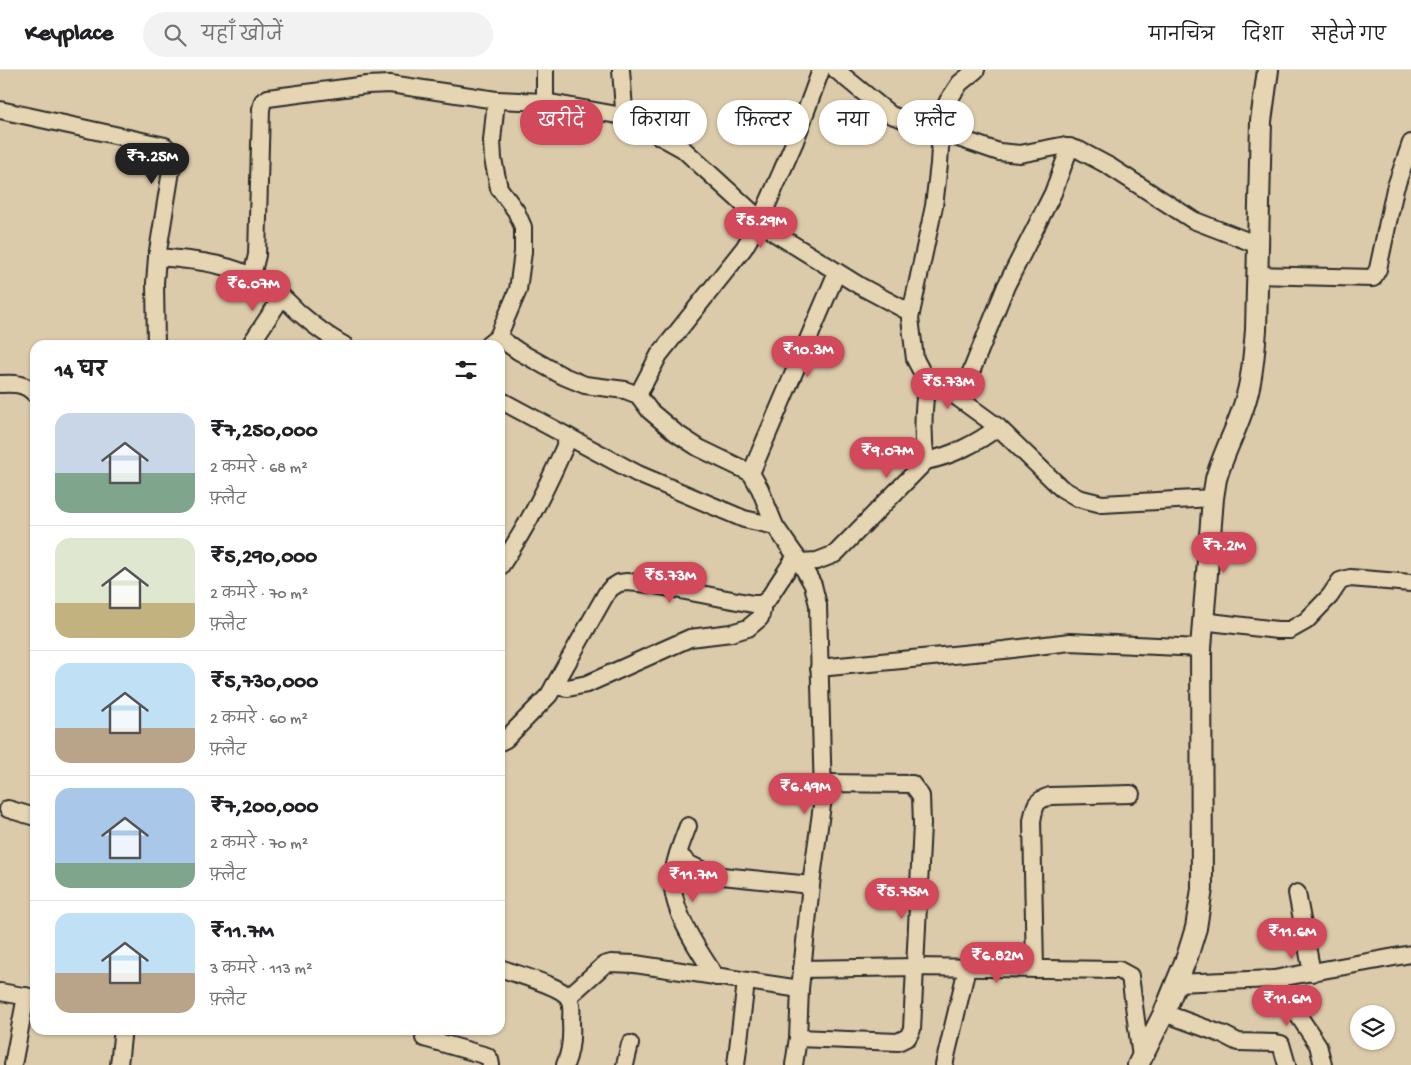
<!DOCTYPE html>
<html lang="hi">
<meta charset="utf-8">
<style>
:root{--surface:#fff;--page:#f2f2f2;--text:#202124;--muted:#757577;--line:#e0e0e0;--accent:#d1495b}
body{margin:0;font-family:"Gochi Hand","Playpen Sans Deva",sans-serif;background:var(--page);color:var(--text);height:100vh;display:flex;flex-direction:column;font-size:19px;white-space:nowrap}
*{box-sizing:border-box;margin:0}
p{font-size:16px;color:var(--muted)}
.icon{flex:none;width:28px;height:28px;fill:none;stroke:currentColor;stroke-width:2;stroke-linecap:round;stroke-linejoin:round}
.map{position:relative;flex:1;overflow:hidden}
.side{position:absolute;left:30px;top:270px;width:475px;height:695px;display:flex;flex-direction:column;background:var(--surface);border-radius:15px;box-shadow:0 1px 4px #0004}
.side>*{flex:none}
.guide{position:absolute;left:520px;top:30px;width:475px;height:45px;display:flex;gap:10px}
.fabs{position:absolute;left:1350px;top:935px;display:grid;gap:10px}
.fabs a{display:grid;place-items:center;width:45px;height:45px;border-radius:50%;background:var(--surface);box-shadow:0 1px 4px #0004;font-size:25px}
.price{position:absolute;translate:-50% -42px;padding:0 11px;border-radius:18px;background:var(--accent);color:#fff;font-size:16px;line-height:32px;filter:drop-shadow(0 1px 2px #0008)}
.price::after{content:'';position:absolute;left:50%;top:30px;width:15px;height:11px;margin-left:-8px;background:inherit;clip-path:polygon(0 0,100% 0,50% 100%)}
.price.selected{background:#222;color:#fff}
ul{padding:0;list-style:none}
li{display:flex;align-items:center;gap:15px;height:125px;padding:0 25px}
li+li{border-top:1px solid var(--line)}
li span{display:grid;place-items:center;flex:none;width:140px;height:100px;border-radius:15px;color:#555}
li>.icon{margin-inline-start:auto}
span .icon{width:60px;height:60px;fill:#fffc;stroke-width:1}
li b{font-size:21px}
h2{display:flex;justify-content:space-between;align-items:center;height:60px;padding:0 25px;font-size:21px}
.pill{padding:0 18px;border-radius:22px;background:var(--surface);box-shadow:0 1px 4px #0004;font-size:18px;line-height:45px}
.pill.selected{background:var(--accent);color:#fff}
header{display:flex;align-items:center;gap:30px;box-sizing:border-box;height:70px;padding:0 25px;background:var(--surface);border-bottom:1px solid var(--line)}
header strong{font-size:24px}
nav{display:flex;gap:28px;margin-inline-start:auto;font-size:18px}
.search{width:350px;height:45px;background:var(--page);display:flex;align-items:center;gap:12px;box-sizing:border-box;padding:0 18px;border-radius:28px;color:var(--muted);font-size:19px}
.map>svg:first-child{display:block}
.lines{fill:none;stroke-linecap:round;stroke-linejoin:round}
.minor-casing{stroke:#2b2b2b;stroke-width:20}
.major-casing{stroke:#2b2b2b;stroke-width:24}
.minor{stroke:#e6d5b2;stroke-width:16}
.major{stroke:#e6d5b2;stroke-width:20}
</style>
<header>
<strong>Keyplace</strong>
<div class="search"><svg class="icon" aria-label="search" viewBox="0 0 24 24"><circle cx="10" cy="10" r="6"/><path d="M15 15l6 6"/></svg>यहाँ खोजें</div>
<nav><a>मानचित्र</a><a>दिशा</a><a>सहेजे गए</a></nav>
</header>
<div class="map">
<svg width="1411" height="995" viewBox="0 0 1411 995">
<rect width="100%" height="100%" fill="#dbcbaa"/>
<filter id="ink" filterUnits="userSpaceOnUse"><feTurbulence type="fractalNoise" baseFrequency=".02" numOctaves="2"/><feDisplacementMap in="SourceGraphic" scale="10" xChannelSelector="R" yChannelSelector="G"/><feConvolveMatrix kernelMatrix="1 2 1 2 8 2 1 2 1" color-interpolation-filters="sRGB"/></filter>
<g filter="url(#ink)">
<g class="lines">
<defs>
<g id="minor">
<polyline points="545,0 545,32"/>
<polyline points="621,0 624,39 628,47 634,52 683,79 776,164 860,216 911,243"/>
<polyline points="836,0 891,45 999,82 1020,84 1061,76 1079,80 1109,96 1193,150 1258,175"/>
<polyline points="976,0 960,13 948,31 942,44 939,94 934,136 910,248 915,289 924,306 943,317 998,357 1061,418 1078,428 1102,434 1213,428"/>
<polyline points="496,30 545,32 628,47"/>
<path d="M0,40L165,76L170,81L172,95L157,187C195,190 240,194 271,218C281,224 289,233 297,241C312,254 327,266 344,275"/>
<polyline points="1257,205 1373,208 1378,199 1395,119 1411,73"/>
<polyline points="252,206 257,185 261,39 263,31 268,28 367,15 390,14 496,30 492,71 493,89 499,118 516,141 523,157 523,182 518,220 498,267 488,275"/>
<polyline points="498,267 518,281 563,306 585,315 625,320 638,325 650,341 676,363 699,378 751,403 760,419 775,456 800,492 813,515 818,535 823,728 811,815 800,919 798,968 794,995"/>
<polyline points="156,275 155,213 157,187"/>
<polyline points="250,275 282,227"/>
<path d="M0,314C13,313 25,313 35,324"/>
<polyline points="638,325 659,285 744,178 760,151 795,71 821,0"/>
<polyline points="960,329 1006,216 1053,123 1070,77"/>
<polyline points="500,330 638,404 744,449 775,456"/>
<path d="M926,391C951,386 978,373 998,357"/>
<polyline points="751,403 837,202"/>
<path d="M800,492L817,491L835,484L926,391C922,364 923,335 928,308"/>
<path d="M500,497C529,454 548,415 569,367"/>
<polyline points="1202,551 1277,560 1290,560 1306,551 1330,526 1340,511 1350,508 1411,513"/>
<polyline points="819,598 1004,580 1070,572 1201,578"/>
<polyline points="554,616 568,618 587,614 690,568 731,563 748,558 760,548 762,540 762,534"/>
<polyline points="500,672 506,669 549,625 606,524 611,518 619,513 627,512 649,514 753,534 762,534 768,529 796,486"/>
<polyline points="8,739 35,747"/>
<path d="M688,756C682,772 675,788 673,805C669,838 698,880 716,907"/>
<polyline points="678,784 689,794 712,805 811,815"/>
<polyline points="1297,823 1312,903"/>
<path d="M500,898C515,904 559,915 568,927C573,934 571,945 571,953C572,968 571,981 565,995"/>
<polyline points="802,899 915,897 1119,900 1130,906 1141,987"/>
<path d="M1035,899L1032,751C1035,736 1034,731 1050,726L1131,724"/>
<polyline points="1274,909 1318,975 1323,995"/>
<polyline points="1176,913 1274,909 1411,884"/>
<polyline points="0,922 35,928"/>
<polyline points="568,927 604,895 611,893 635,894 800,919"/>
<polyline points="1164,943 1224,965 1238,972 1276,973 1281,974 1287,995"/>
<polyline points="424,968 487,986 490,990 491,995"/>
<polyline points="798,968 898,972 908,967 912,959 922,754 921,726 912,714 822,713"/>
<polyline points="13,995 26,926"/>
<polyline points="119,995 122,967"/>
<polyline points="625,995 630,974"/>
<polyline points="736,995 746,912"/>
<polyline points="944,995 967,898"/>
</g>
<path id="major" d="M1138,995L1164,943L1187,887L1196,858L1202,819L1201,578L1213,428L1216,409C1224,380 1240,354 1247,325C1253,304 1254,282 1256,260L1261,51L1268,0"/>
</defs>
<use href="#minor" class="minor-casing"/>
<use href="#major" class="major-casing"/>
<use href="#minor" class="minor"/>
<use href="#major" class="major"/>
</g>
</g>
</svg>
<div class="fabs">
<a><svg class="icon" aria-label="layers" viewBox="0 0 24 24"><path d="M12 4l9 5-9 5-9-5zM3 14l9 5 9-5"/></svg></a>
</div>
<b class="price selected" style="left:152px;top:115px">₹7.25M</b>
<b class="price" style="left:761px;top:179px">₹5.29M</b>
<b class="price" style="left:253px;top:242px">₹6.07M</b>
<b class="price" style="left:808px;top:308px">₹10.3M</b>
<b class="price" style="left:948px;top:340px">₹5.73M</b>
<b class="price" style="left:887px;top:409px">₹9.07M</b>
<b class="price" style="left:1224px;top:504px">₹7.2M</b>
<b class="price" style="left:670px;top:534px">₹5.73M</b>
<b class="price" style="left:805px;top:745px">₹6.49M</b>
<b class="price" style="left:693px;top:833px">₹11.7M</b>
<b class="price" style="left:902px;top:850px">₹5.75M</b>
<b class="price" style="left:1292px;top:890px">₹11.6M</b>
<b class="price" style="left:997px;top:914px">₹6.82M</b>
<b class="price" style="left:1287px;top:957px">₹11.6M</b>
<div class="guide">
<a class="pill selected">खरीदें</a>
<a class="pill">किराया</a>
<a class="pill">फ़िल्टर</a>
<a class="pill">नया</a>
<a class="pill">फ़्लैट</a>
</div>
<section class="side">
<h2>14 घर<svg class="icon" aria-label="filters" viewBox="0 0 24 24"><path d="M4 7h16M4 17h16"/><circle cx="9" cy="7" r="2"/><circle cx="15" cy="17" r="2"/></svg></h2>
<ul>
<li><span style="background:linear-gradient(#c9d6e8 60%,#7fa58c 0)"><svg class="icon" aria-label="home" viewBox="0 0 24 24"><path d="M3 11l9-7 9 7M6 9v11h12V9"/></svg></span><div><b>₹7,250,000</b><p>2 कमरे · 68 m²</p><p>फ़्लैट</p></div></li>
<li><span style="background:linear-gradient(#dfe7d0 65%,#c2b280 0)"><svg class="icon" aria-label="home" viewBox="0 0 24 24"><path d="M3 11l9-7 9 7M6 9v11h12V9"/></svg></span><div><b>₹5,290,000</b><p>2 कमरे · 70 m²</p><p>फ़्लैट</p></div></li>
<li><span style="background:linear-gradient(#bfe0f5 65%,#b9a48a 0)"><svg class="icon" aria-label="home" viewBox="0 0 24 24"><path d="M3 11l9-7 9 7M6 9v11h12V9"/></svg></span><div><b>₹5,730,000</b><p>2 कमरे · 60 m²</p><p>फ़्लैट</p></div></li>
<li><span style="background:linear-gradient(#a9c7e8 75%,#7fa58c 0)"><svg class="icon" aria-label="home" viewBox="0 0 24 24"><path d="M3 11l9-7 9 7M6 9v11h12V9"/></svg></span><div><b>₹7,200,000</b><p>2 कमरे · 70 m²</p><p>फ़्लैट</p></div></li>
<li><span style="background:linear-gradient(#bfe0f5 60%,#b9a48a 0)"><svg class="icon" aria-label="home" viewBox="0 0 24 24"><path d="M3 11l9-7 9 7M6 9v11h12V9"/></svg></span><div><b>₹11.7M</b><p>3 कमरे · 113 m²</p><p>फ़्लैट</p></div></li>
</ul>
</section>
</div>
